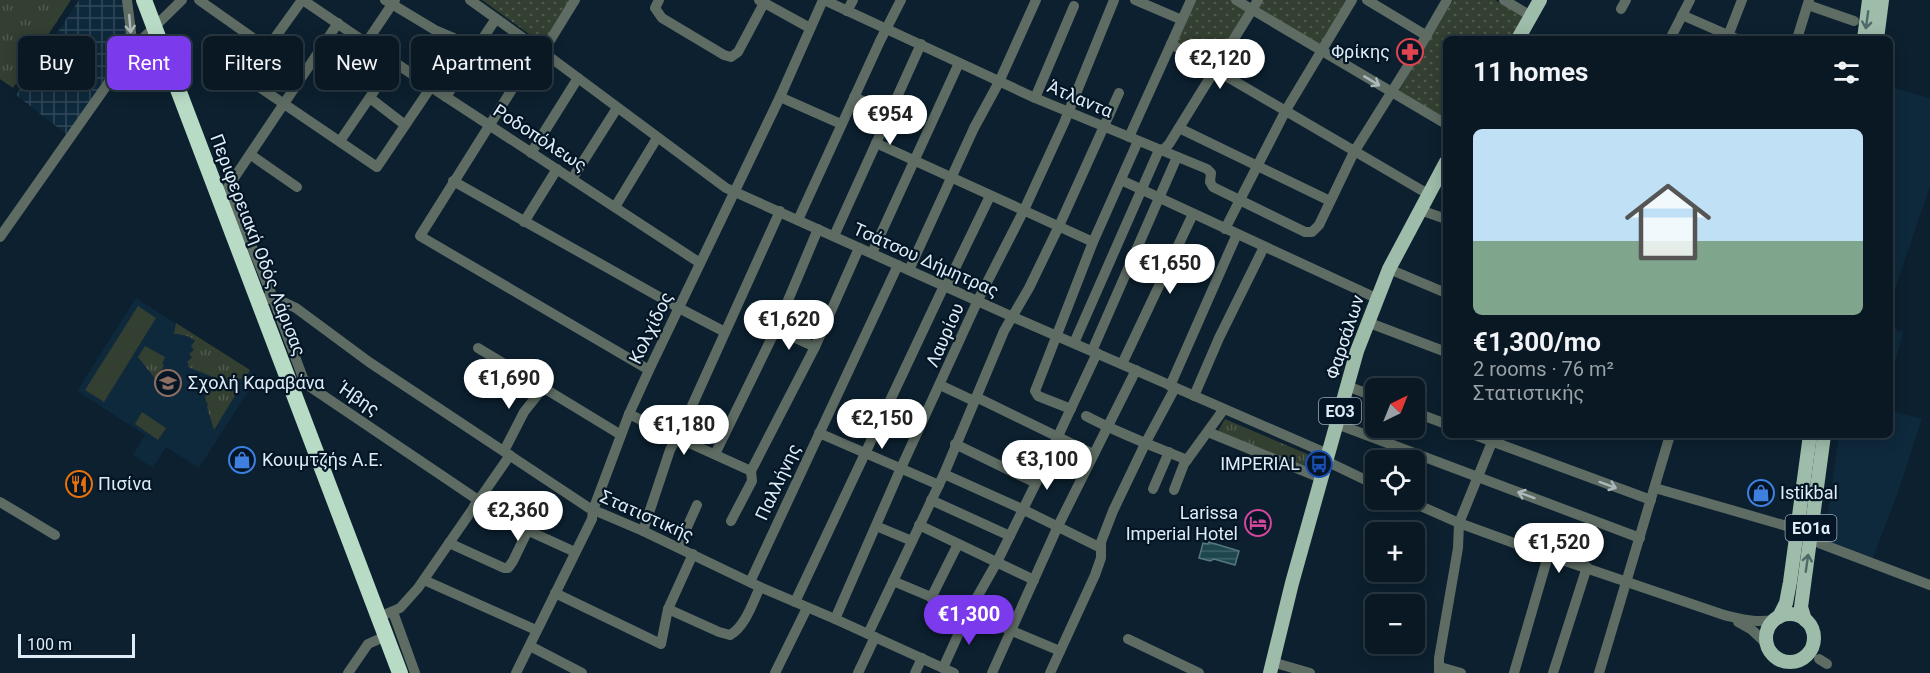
<!DOCTYPE html>
<meta charset="utf-8">
<style>
:root{--surface:#091823;--page:#12212b;--text:#f1f3f6;--muted:#99a0a6;--line:#293741;--accent:#7c3aed}
body{margin:0;font-family:Roboto,sans-serif;background:var(--page);color:var(--text);height:100vh;display:flex;flex-direction:column;font-size:22px;white-space:nowrap}
*{box-sizing:border-box;margin:0}
p{font-size:20px;color:var(--muted)}
.icon{flex:none;width:33px;height:33px;fill:none;stroke:currentColor;stroke-width:2;stroke-linecap:round;stroke-linejoin:round}
.map{position:relative;flex:1;overflow:hidden}
.panel{position:absolute;left:1443px;top:36px;width:450px;height:402px;display:flex;flex-direction:column;background:var(--surface);border-radius:9px;box-shadow:0 3px 15px #0003,0 0 0 2px var(--line)}
.panel>*{flex:none}
.banner{position:absolute;left:18px;top:36px;width:570px;height:54px;display:flex;gap:12px}
.needle{width:39px;rotate:43deg}
.tools{position:absolute;left:1365px;top:378px;display:grid;gap:12px}
.tools a{display:grid;place-items:center;width:60px;height:60px;border-radius:9px;background:var(--surface);box-shadow:0 3px 15px #0003,0 0 0 2px var(--line);font-size:30px}
.scale{position:absolute;left:18px;bottom:15px;width:117px;box-sizing:border-box;padding-left:6px;border:3px solid #dfecf6;border-top:0;font-size:16px;line-height:21px;white-space:nowrap;color:#dfecf6;-webkit-text-stroke:4px #041625;paint-order:stroke}
.price{position:absolute;translate:-50% -51px;padding:0 14px;border-radius:21px;background:#fff;color:#222;font-size:20px;line-height:39px;filter:drop-shadow(0 2px 3px #0008)}
.price::after{content:'';position:absolute;left:50%;top:36px;width:18px;height:14px;margin-left:-9px;background:inherit;clip-path:polygon(0 0,100% 0,50% 100%)}
.price.current{background:var(--accent);color:#fff}
ul{padding:0;list-style:none}
li{display:grid;align-content:center;gap:12px;height:318px;padding:0 30px}
li+li{border-top:2px solid var(--line)}
li span{display:grid;place-items:center;height:186px;border-radius:9px;color:#555}
li>.icon{margin-inline-start:auto}
span .icon{width:108px;height:108px;fill:#fffc;stroke-width:1}
li b{font-size:26px}
h2{display:flex;justify-content:space-between;align-items:center;height:72px;padding:0 30px;font-size:26px}
.tag{padding:0 21px;border-radius:9px;background:var(--surface);box-shadow:0 3px 15px #0003,0 0 0 2px var(--line);font-size:21px;line-height:54px}
.tag.current{background:var(--accent);color:#fff}
.map>svg:first-child{display:block}
.built{fill:#0e293c}
.industrial{fill:url(#industrial-grid)}
.grass{fill:url(#grass-tufts)}
.park{fill:url(#park-dots)}
.pitch{fill:#333f30}
.water{fill:url(#water-rules);stroke:#577880;stroke-width:1.5}
.lines{fill:none;stroke-linecap:round;stroke-linejoin:round}
.minor{stroke:#5e6c63;stroke-width:10}
.major{stroke:#9ebcaa;stroke-width:14}
.highway{stroke:#b8dbc6;stroke-width:16}
.oneway{stroke:#516968}
.oneway2{stroke:#abb9bb}
.labels{text-anchor:middle;stroke-width:4.5;stroke-linejoin:round;paint-order:stroke}
.shield{fill:#041625;stroke:#9dacb7;stroke-width:1.5}
.shield-label{font-size:16px;font-weight:bold;fill:#dfecf6}
.poi-label{font-size:18px;fill:#dfecf6;stroke:#041625;text-anchor:start}
.street-label{font-size:18px;fill:#dfecf6;stroke:#041625}
</style>
<div class="map">
<svg width="1930" height="673" viewBox="0 0 1930 673">
<defs>
<pattern id="industrial-grid" width="8" height="8" patternUnits="userSpaceOnUse" patternTransform="scale(1.5)"><rect width="8" height="8" fill="#0e293c"/><path d="M0 4h8M4 0v8" fill="none" stroke="#314859"/></pattern>
<pattern id="grass-tufts" width="24" height="20" patternUnits="userSpaceOnUse" patternTransform="scale(1.5)"><rect width="24" height="20" fill="#333f30"/><path d="M3 7l-1-3M5 7V3M7 7l1-3M15 17l-1-3M17 17v-4M19 17l1-3" fill="none" stroke="#505b4f"/></pattern>
<pattern id="park-dots" width="8" height="8" patternUnits="userSpaceOnUse" patternTransform="scale(1.5)"><rect width="8" height="8" fill="#333f30"/><path d="M2 2h.1M6 6h.1" fill="none" stroke="#505b4f" stroke-width="1.8" stroke-linecap="round"/></pattern>
<pattern id="water-rules" width="6" height="5" patternUnits="userSpaceOnUse" patternTransform="scale(1.5)"><rect width="6" height="5" fill="#1d464d"/><path d="M0 2.5h6" fill="none" stroke="#3d6167"/></pattern>
</defs>
<rect width="100%" height="100%" fill="#0c202f"/>
<g class="built">
<polygon points="1890,87 1930,98 1930,186 1890,303"/>
<polygon points="136,298 258,376 199,468 166,447 153,468 133,455 145,435 77,391"/>
<polygon points="1890,328 1903,332 1890,382"/>
<polygon points="1890,411 1922,419 1897,495 1872,560 1824,541 1839,435 1890,435"/>
</g>
<polygon class="industrial" points="79,0 122,0 130,47 70,137 16,95"/>
<g class="grass">
<polygon points="0,0 71,0 13,88 0,79"/>
<path d="M176,323L250,370L246,377L228,383L188,367L189,365L187,362L192,357L189,354L194,350L191,346L195,341C190,336 182,334 174,334Z"/>
<polygon points="145,346 165,357 162,364 164,365 157,381 138,357"/>
<polygon points="203,380 229,389 239,389 214,430 207,407 208,404 206,402"/>
<polygon points="1225,419 1319,459 1315,472 1218,431"/>
</g>
<g class="park">
<polygon points="482,0 573,0 544,45"/>
<polygon points="1191,0 1236,0 1252,9 1258,0 1352,0 1321,51 1252,10 1216,70 1171,44"/>
<polygon points="1453,0 1495,0 1525,17 1512,39 1446,39 1446,121 1397,94"/>
</g>
<g class="pitch">
<polygon points="138,306 156,318 104,402 85,390"/>
<polygon points="142,412 166,428 158,440 135,424"/>
</g>
<polygon class="water" points="1209,542 1239,551 1235,565 1214,559 1210,561 1199,558 1203,543 1208,544"/>
<g class="lines">
<g class="minor">
<polyline points="127,0 133,48"/>
<polyline points="199,0 267,48"/>
<polyline points="302,0 246,78 377,167 431,87"/>
<polyline points="303,0 431,87 700,263"/>
<polyline points="385,0 435,30 475,47"/>
<polyline points="470,0 543,52 726,188 1013,317 1328,454"/>
<polyline points="659,0 655,8 662,18 724,55 731,57 738,52 764,3"/>
<polyline points="759,0 810,28"/>
<polyline points="824,0 1035,98 1207,169 1211,173 1210,182 1213,187 1305,232 1312,232 1319,225 1354,152 1418,50 1447,0"/>
<polyline points="1135,0 1182,20"/>
<polyline points="1236,0 1446,124"/>
<polyline points="1367,0 1427,36"/>
<polyline points="1504,0 1531,16"/>
<polyline points="1808,5 1854,21"/>
<polyline points="1621,9 1626,0"/>
<polyline points="847,11 853,0"/>
<polyline points="1682,15 1737,39"/>
<polyline points="1728,36 1742,0"/>
<polyline points="1670,39 1690,0"/>
<polyline points="1797,39 1809,0"/>
<polyline points="366,43 395,0"/>
<polyline points="1171,44 1428,194"/>
<polyline points="538,48 420,236 649,370"/>
<polyline points="543,52 575,0"/>
<path d="M446,97C463,71 478,44 496,19"/>
<polyline points="780,97 841,124"/>
<polyline points="854,97 889,113"/>
<polyline points="370,98 405,125"/>
<polyline points="1035,98 1074,6"/>
<polyline points="1179,128 1330,201"/>
<polyline points="1129,137 1191,0"/>
<polyline points="340,141 394,62"/>
<polyline points="876,143 1093,242"/>
<polyline points="531,153 578,78"/>
<polyline points="251,155 297,187"/>
<polyline points="572,179 617,108"/>
<polyline points="1121,180 1376,298"/>
<polyline points="453,181 679,308 725,332"/>
<polyline points="228,188 273,298 303,378 309,386 478,500"/>
<polyline points="224,193 338,23"/>
<polyline points="615,207 657,138"/>
<polyline points="1420,210 1446,219"/>
<polyline points="798,220 880,41 901,0"/>
<polyline points="524,222 557,169"/>
<polyline points="1225,229 1286,110 1352,0"/>
<polyline points="834,236 921,44"/>
<polyline points="0,237 133,48 182,0"/>
<polyline points="872,253 959,63"/>
<polyline points="1389,269 1446,293"/>
<polyline points="909,270 974,128 999,82 1036,0"/>
<polyline points="946,287 990,196"/>
<polyline points="257,297 279,300 296,308 369,362 589,508 643,531 760,587 835,619 954,673"/>
<polyline points="1367,322 1446,352"/>
<polyline points="776,329 815,347"/>
<polyline points="1074,343 1159,150 1164,149 1169,144 1258,0"/>
<polyline points="478,348 621,435"/>
<polyline points="1092,351 1177,157"/>
<polyline points="1122,364 1193,214"/>
<polyline points="940,385 974,401"/>
<polyline points="1170,386 1237,234"/>
<polyline points="1347,386 1376,397"/>
<polyline points="1194,396 1219,338 1264,247"/>
<polyline points="976,397 1093,454"/>
<polyline points="1071,409 1038,396 1035,391 1037,386 1093,242 1138,141"/>
<polyline points="1414,412 1446,424"/>
<polyline points="629,414 676,437 751,471"/>
<path d="M1086,416C1118,433 1153,446 1187,460"/>
<polyline points="1337,424 1640,538"/>
<polyline points="1208,432 1321,478"/>
<polyline points="819,433 939,485"/>
<polyline points="1475,435 1651,500"/>
<polyline points="955,444 1036,483"/>
<polyline points="504,451 524,412 543,388"/>
<polyline points="715,454 776,329 818,229"/>
<polyline points="1326,461 1376,485"/>
<polyline points="944,474 1022,509 1101,548"/>
<polyline points="1655,488 1797,529"/>
<polyline points="1153,489 1169,452"/>
<polyline points="1174,490 1184,464 1224,409"/>
<polyline points="931,500 1010,536"/>
<path d="M1407,500L1459,523L1533,550L1724,615C1742,619 1758,624 1775,619"/>
<polyline points="0,502 55,535"/>
<polyline points="474,506 575,552"/>
<polyline points="731,521 752,481 751,471 815,347 859,248"/>
<polyline points="919,525 1034,580"/>
<polyline points="876,526 912,541"/>
<polyline points="643,531 670,450 686,419 780,211"/>
<polyline points="449,543 504,568 508,568 513,561 528,530"/>
<polyline points="1819,543 1930,585"/>
<polyline points="678,547 697,505"/>
<polyline points="424,580 536,630"/>
<polyline points="893,581 1060,651"/>
<polyline points="750,582 898,265"/>
<polyline points="555,593 661,644 668,609 693,554"/>
<polyline points="931,598 958,544"/>
<polyline points="795,602 944,286"/>
<path d="M668,609L719,632L730,635C745,627 753,602 760,587"/>
<polyline points="393,612 415,673"/>
<polyline points="379,617 400,608 418,588 510,455"/>
<polyline points="835,619 901,468 978,300 1024,210 1064,123 1114,0"/>
<polyline points="1738,622 1752,630 1767,644"/>
<polyline points="868,634 944,474 1004,331 1029,288 1059,226 1119,93"/>
<polyline points="1128,639 1199,673"/>
<polyline points="530,646 582,673"/>
<polyline points="1819,659 1827,664"/>
<polyline points="1272,662 1310,673"/>
<polyline points="1440,667 1461,673"/>
<polyline points="943,668 968,613 997,562 1036,483 1097,353"/>
<polyline points="348,673 368,644 386,636"/>
<polyline points="516,673 592,519 593,510 629,414 649,370 780,97 823,0"/>
<polyline points="775,673 807,608"/>
<polyline points="858,673 875,637"/>
<polyline points="915,673 922,658"/>
<polyline points="992,673 1058,526 1136,370"/>
<polyline points="1050,673 1095,575 1101,558 1101,542 1113,511 1146,442 1175,388"/>
<polyline points="1439,673 1439,658 1458,548 1459,523 1492,442"/>
<polyline points="1514,673 1548,556"/>
<polyline points="1553,673 1587,567"/>
<polyline points="1599,673 1670,435"/>
</g>
<g class="major">
<polyline points="1518,39 1540,0"/>
<polyline points="1864,39 1869,0"/>
<polyline points="1877,39 1882,0"/>
<circle cx="1790" cy="638" r="24"/>
<polyline points="1779,617 1786,603 1790,582 1810,435"/>
<polyline points="1805,620 1801,607 1824,435"/>
<polyline points="1270,673 1292,583 1357,351 1389,269 1446,162"/>
</g>
<polyline class="highway" points="144,0 400,673"/>
</g>
<defs><path id="oneway-shaft" d="M-6 0H5M1.5-3L5.5 0L1.5 3" fill="none" stroke-width="1.6" stroke-linecap="round" stroke-linejoin="round" transform="scale(1.5)"/></defs>
<g class="oneway">
<use href="#oneway-shaft" transform="translate(1867 20) rotate(98)"/>
<use href="#oneway-shaft" transform="translate(1807 563) rotate(-82)"/>
</g>
<g class="oneway2">
<use href="#oneway-shaft" transform="translate(130 24) rotate(85)"/>
<use href="#oneway-shaft" transform="translate(1372 81) rotate(31)"/>
<use href="#oneway-shaft" transform="translate(1608 485) rotate(20)"/>
<use href="#oneway-shaft" transform="translate(1526 495) rotate(-159)"/>
</g>
<defs>
<symbol id="pharmacy-ring" viewBox="-11 -11 22 22"><circle r="9.5" fill="#041625" stroke="#e0444e" stroke-width="1.5"/><path d="M-2-6h4v4h4v4h-4v4h-4v-4h-4v-4h4Z" fill="#e0444e"/></symbol>
<symbol id="school-ring" viewBox="-11 -11 22 22"><circle r="9.5" fill="#041625" stroke="#8d6e63" stroke-width="1.5"/><path d="M0-5L7-2L0 1L-7-2ZM-4 1L0 2.5L4 1V4Q0 6-4 4Z" fill="#8d6e63"/></symbol>
<symbol id="shop-ring" viewBox="-11 -11 22 22"><circle r="9.5" fill="#041625" stroke="#3f7fe0" stroke-width="1.5"/><path d="M-5-2.5h2.3a2.7 3.5 0 0 1 5.4 0H5L5.5 6h-11ZM-1.5-2.5h3a1.5 2.3 0 0 0-3 0Z" fill="#3f7fe0"/></symbol>
<symbol id="bus-ring" viewBox="-11 -11 22 22"><circle r="9.5" fill="#041625" stroke="#1a4fb4" stroke-width="1.5"/><path d="M-5-6H5V4H4V6H2V4H-2V6H-4V4H-5ZM-3.5-4V0h7V-4ZM-3.5 1.2v1.5H-2V1.2ZM2 1.2v1.5H3.5V1.2Z" fill="#1a4fb4"/></symbol>
<symbol id="restaurant-ring" viewBox="-11 -11 22 22"><circle r="9.5" fill="#041625" stroke="#e8710a" stroke-width="1.5"/><path d="M-5-6h1v4h1v-4h1v4h1v-4h1v5L-1.5 .5V6h-2V.5L-5-1ZM5-6V6H3V1.5H1.5Q1.5-4 5-6Z" fill="#e8710a"/></symbol>
<symbol id="hotel-ring" viewBox="-11 -11 22 22"><circle r="9.5" fill="#041625" stroke="#d1479c" stroke-width="1.5"/><path d="M-6-4.5h1.5V1H6V5H4.5V3h-9V5H-6ZM-4 0a1.8 1.8 0 1 1 3.6 0ZM.5 0V-2.5h3Q6-2.5 6 0Z" fill="#d1479c"/></symbol>
</defs>
<g fill-rule="evenodd">
<use href="#pharmacy-ring" x="1395" y="37" width="30" height="30"/>
<use href="#school-ring" x="153" y="368" width="30" height="30"/>
<use href="#shop-ring" x="227" y="445" width="30" height="30"/>
<use href="#bus-ring" x="1304" y="449" width="30" height="30"/>
<use href="#restaurant-ring" x="64" y="469" width="30" height="30"/>
<use href="#shop-ring" x="1746" y="478" width="30" height="30"/>
<use href="#hotel-ring" x="1243" y="508" width="30" height="30"/>
</g>
<g class="labels">
<g class="shield">
<rect x="1319" y="398" width="42" height="26" rx="4.5"/>
<rect x="1785.5" y="515" width="51" height="26" rx="4.5"/>
</g>
<g class="shield-label">
<text x="1340" y="417">ΕΟ3</text>
<text x="1811" y="534">ΕΟ1α</text>
</g>
<g class="poi-label">
<text x="1390" y="58" text-anchor="end">Φρίκης</text>
<text x="188" y="389">Σχολή Καραβάνα</text>
<text x="262" y="466">Κουιμτζήs Α.Ε.</text>
<text x="1300" y="470" text-anchor="end">IMPERIAL</text>
<text x="98" y="490">Πισίνα</text>
<text x="1780" y="499">Istikbal</text>
<text x="1238" y="519" text-anchor="end">Larissa<tspan x="1238" dy="21">Imperial Hotel</tspan></text>
</g>
<g class="street-label">
<text transform="translate(1080 99) rotate(23)" y="6">Άτλαντα</text>
<text transform="translate(540 138) rotate(33)" y="6">Ροδοπόλεως</text>
<text transform="translate(258 245) rotate(69)" y="6">Περιφερειακή Οδός Λάρισας</text>
<text transform="translate(926 260) rotate(24)" y="6">Τσάτσου Δήμητρας</text>
<text transform="translate(651 328) rotate(-64)" y="6">Κολχίδος</text>
<text transform="translate(945 335) rotate(-66)" y="6">Λαυρίου</text>
<text transform="translate(1345 337) rotate(-72)" y="6">Φαρσάλων</text>
<text transform="translate(359 399) rotate(34)" y="6">Ήβης</text>
<text transform="translate(778 482) rotate(-65)" y="6">Παλλήνης</text>
<text transform="translate(647 516) rotate(24)" y="6">Στατιστικής</text>
</g>
</g>
</svg>
<div class="tools">
<a><svg class="needle" viewBox="-14 -14 28 28"><path d="M0-13l5 13h-10z" fill="#e53935"/><path d="M0 13l5-13h-10z" fill="#99a0a6"/></svg></a>
<a><svg class="icon" aria-label="locate" viewBox="0 0 24 24"><circle cx="12" cy="12" r="6"/><path d="M12 2v4M12 18v4M2 12h4M18 12h4"/></svg></a>
<a>+</a>
<a>−</a>
</div>
<div class="scale">100 m</div>
<b class="price" style="left:1220px;top:90px">€2,120</b>
<b class="price" style="left:890px;top:146px">€954</b>
<b class="price" style="left:1170px;top:295px">€1,650</b>
<b class="price" style="left:789px;top:351px">€1,620</b>
<b class="price" style="left:509px;top:410px">€1,690</b>
<b class="price" style="left:882px;top:450px">€2,150</b>
<b class="price" style="left:684px;top:456px">€1,180</b>
<b class="price" style="left:1047px;top:491px">€3,100</b>
<b class="price" style="left:518px;top:542px">€2,360</b>
<b class="price" style="left:1559px;top:574px">€1,520</b>
<b class="price current" style="left:969px;top:646px">€1,300</b>
<div class="banner">
<a class="tag">Buy</a>
<a class="tag current">Rent</a>
<a class="tag">Filters</a>
<a class="tag">New</a>
<a class="tag">Apartment</a>
</div>
<section class="panel">
<h2>11 homes<svg class="icon" aria-label="filters" viewBox="0 0 24 24"><path d="M4 7h16M4 17h16"/><circle cx="9" cy="7" r="2"/><circle cx="15" cy="17" r="2"/></svg></h2>
<ul>
<li><span style="background:linear-gradient(#bfe0f5 60%,#7fa58c 0)"><svg class="icon" aria-label="home" viewBox="0 0 24 24"><path d="M3 11l9-7 9 7M6 9v11h12V9"/></svg></span><div><b>€1,300/mo</b><p>2 rooms · 76 m²</p><p>Στατιστικής</p></div></li>
</ul>
</section>
</div>
